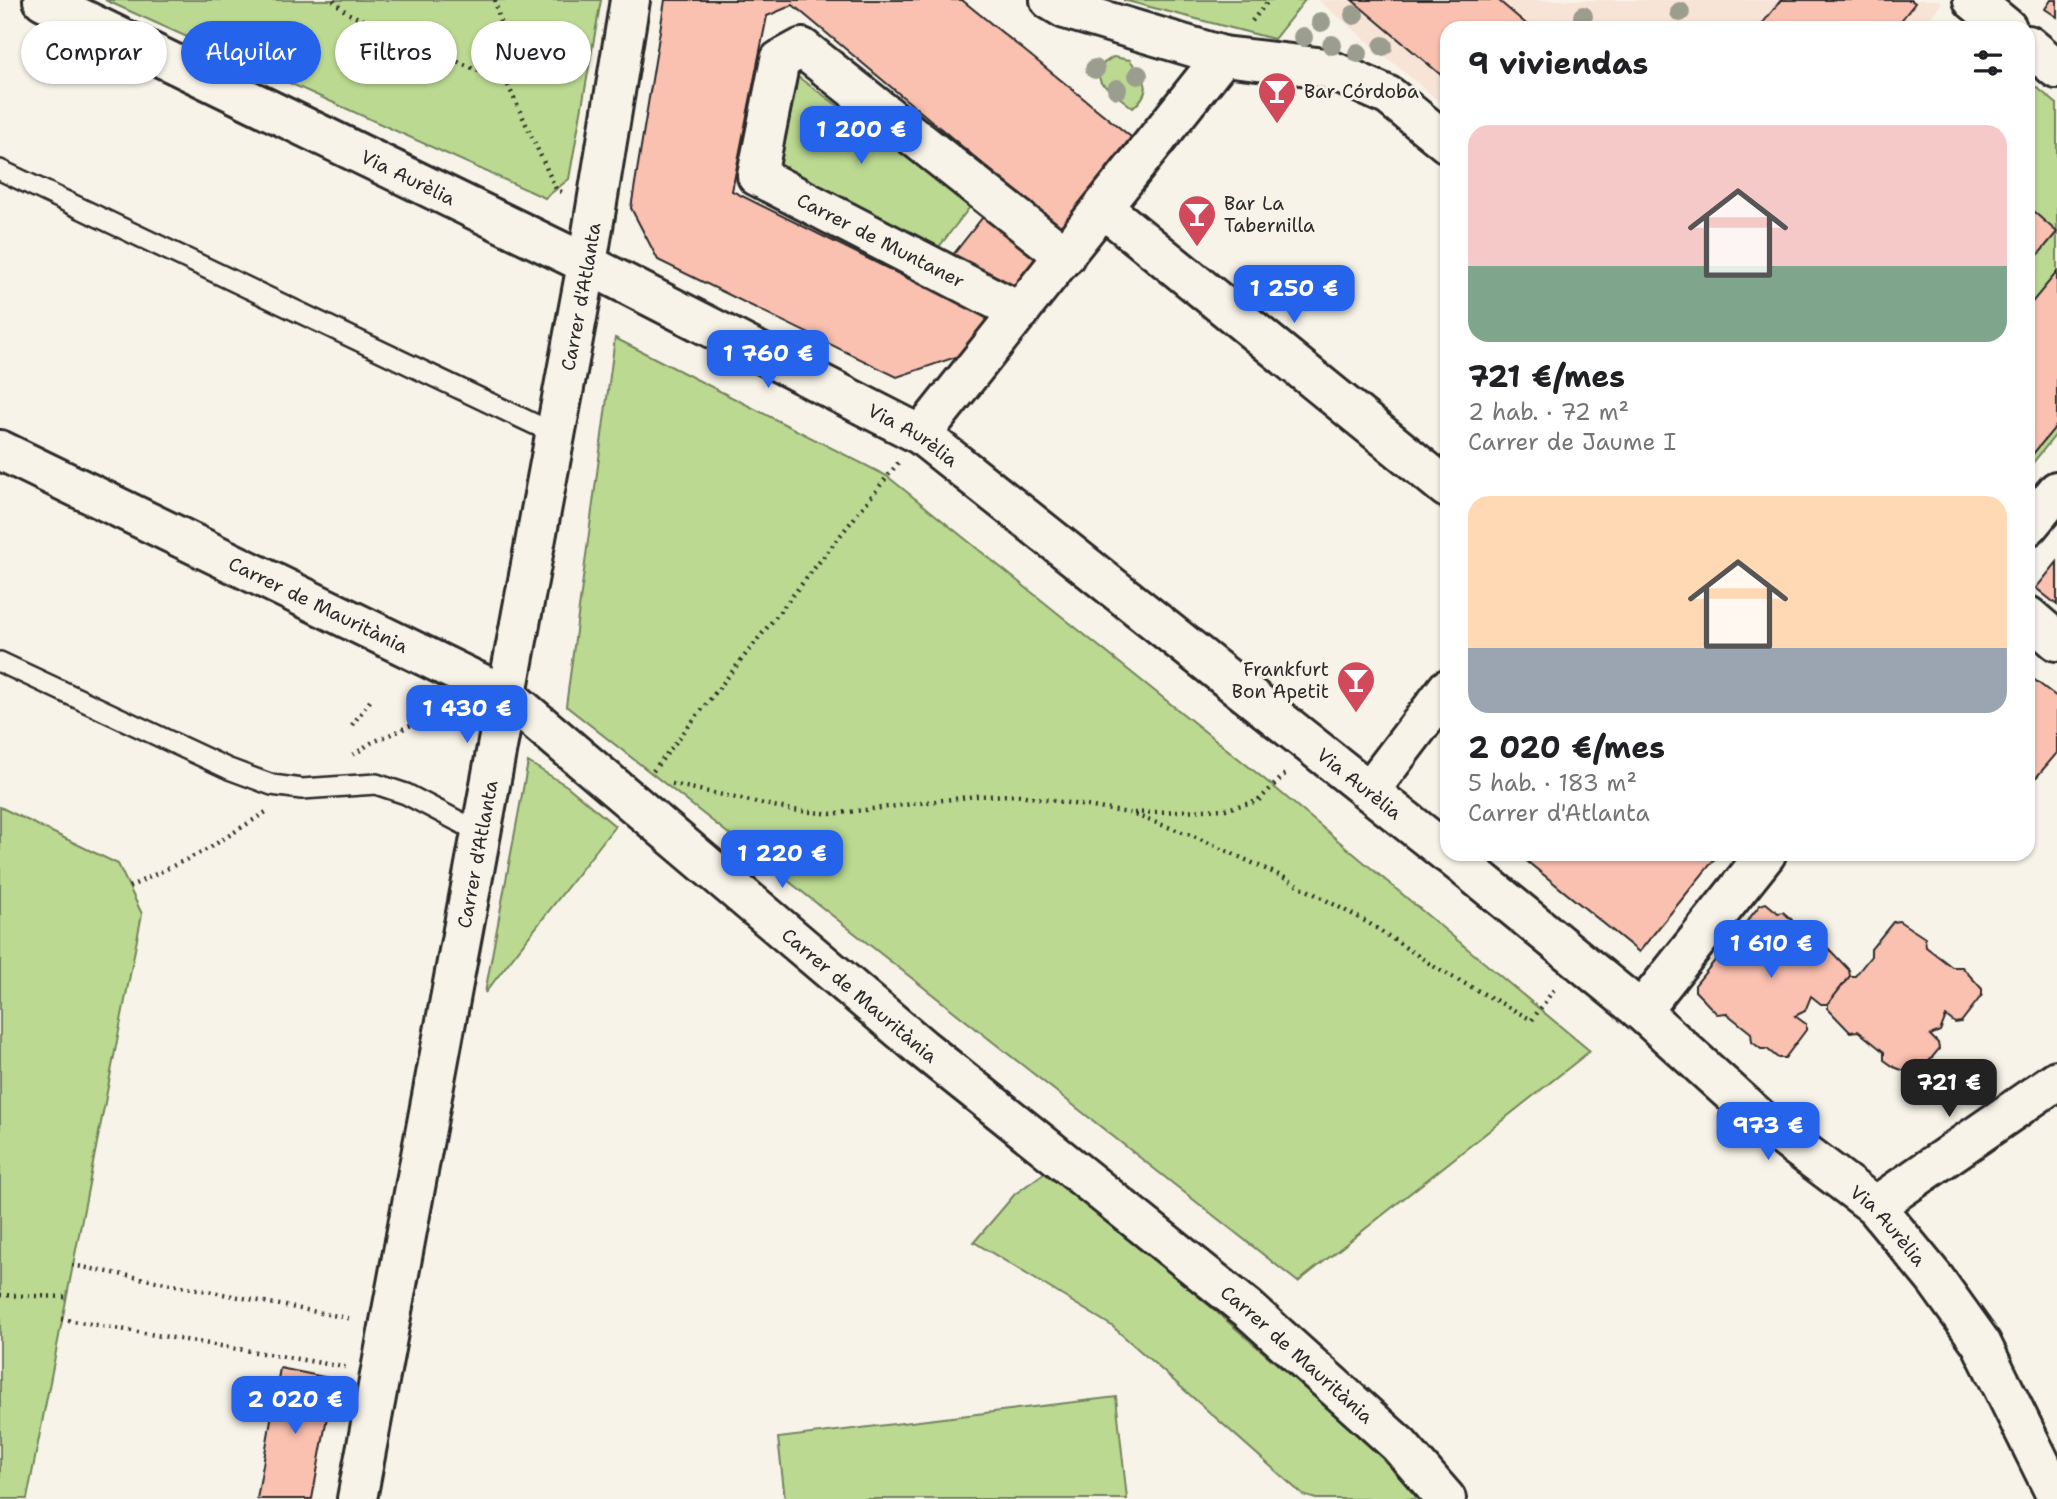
<!DOCTYPE html>
<html lang="es">
<meta charset="utf-8">
<style>
:root{--surface:#fff;--page:#f6f6f6;--text:#202124;--muted:#757577;--accent:#2563eb}
body{margin:0;font-family:"Shantell Sans",sans-serif;background:var(--page);color:var(--text);height:100vh;display:flex;flex-direction:column;font-size:26px;white-space:nowrap}
*{box-sizing:border-box;margin:0}
p{font-size:23px;color:var(--muted)}
.icon{flex:none;width:38px;height:38px;fill:none;stroke:currentColor;stroke-width:2;stroke-linecap:round;stroke-linejoin:round}
.map{position:relative;flex:1;overflow:hidden}
.panel{position:absolute;left:1440px;top:21px;width:595px;height:840px;display:flex;flex-direction:column;background:var(--surface);border-radius:21px;box-shadow:0 2px 5px #0004}
.panel>*{flex:none}
.hud{position:absolute;left:21px;top:21px;width:665px;height:63px;display:flex;gap:14px}
.price{position:absolute;translate:-50% -60px;padding:0 16px;border-radius:14px;background:var(--accent);color:#fff;font-size:23px;line-height:46px;filter:drop-shadow(0 2px 4px #0008)}
.price::after{content:'';position:absolute;left:50%;top:42px;width:21px;height:16px;margin-left:-10px;background:inherit;clip-path:polygon(0 0,100% 0,50% 100%)}
.price.selected{background:#222;color:#fff}
ul{padding:0;list-style:none}
li{display:grid;align-content:center;gap:14px;height:371px;padding:0 28px}
li span{display:grid;place-items:center;height:217px;border-radius:21px;color:#555}
li>.icon{margin-inline-start:auto}
span .icon{width:126px;height:126px;fill:#fffc;stroke-width:1}
li b{font-size:30px}
h2{display:flex;justify-content:space-between;align-items:center;height:84px;padding:0 28px;font-size:30px}
.chip{padding:0 24px;border-radius:32px;background:var(--surface);box-shadow:0 2px 5px #0004;font-size:24px;line-height:63px}
.chip.selected{background:var(--accent);color:#fff}
.map>svg:first-child{display:block}
.built{fill:#f8e4d7}
.green{fill:#bbd991;stroke:#73825e;stroke-width:2}
.building{fill:#fac0b0;stroke:#2b2b2b;stroke-width:2;fill-rule:evenodd}
.lines{fill:none;stroke-linecap:round;stroke-linejoin:round}
.lane-casing{stroke:#2b2b2b;stroke-width:24}
.street-casing{stroke:#2b2b2b;stroke-width:44}
.path{stroke:#2b2b2b;stroke-width:4.5;stroke-dasharray:2 5;stroke-linecap:butt}
.lane{stroke:#f7f3e8;stroke-width:19}
.street{stroke:#f7f3e8;stroke-width:38}
.tree{fill:#9b9d8e}
.labels{text-anchor:middle;stroke-width:6;stroke-linejoin:round;paint-order:stroke}
.poi-label{font-size:19px;fill:#2b2b2b;stroke:#f7f3e8;text-anchor:start}
.street-label{font-size:19px;fill:#2b2b2b;stroke:#f7f3e8}
</style>
<div class="map">
<svg width="2057" height="1499" viewBox="0 0 2057 1499">
<rect width="100%" height="100%" fill="#f7f3e8"/>
<filter id="ink" filterUnits="userSpaceOnUse"><feTurbulence type="fractalNoise" baseFrequency=".0143" numOctaves="2"/><feDisplacementMap in="SourceGraphic" scale="14" xChannelSelector="R" yChannelSelector="G"/><feConvolveMatrix kernelMatrix="1 2 1 2 8 2 1 2 1" color-interpolation-filters="sRGB"/></filter>
<g filter="url(#ink)">
<polygon class="built" points="1318,0 1938,0 1942,3 1922,28 1447,28 1447,108"/>
<g class="green">
<polygon points="105,0 601,0 569,179 545,198"/>
<polygon points="1123,0 1305,0 1274,39"/>
<path d="M1113,57L1130,60C1145,81 1155,88 1133,108L1101,83L1098,74L1104,63Z"/>
<polygon points="798,77 973,203 935,252 779,166"/>
<polygon points="2028,80 2057,104 2057,433 2028,469"/>
<polygon points="615,338 887,476 1274,787 1590,1051 1298,1282 566,706"/>
<polygon points="528,762 567,786 615,826 485,993"/>
<polygon points="0,807 118,864 142,914 27,1499 0,1499"/>
<polygon points="1047,1171 1161,1264 1410,1479 1425,1499 1316,1499 1303,1495 1112,1326 974,1242 1015,1194"/>
<polygon points="1116,1397 1127,1499 785,1499 778,1438"/>
</g>
<g class="building">
<path d="M665,0H962L1131,137L962,355L897,377L658,260L631,208ZM793,5L1008,185L927,288L732,191L767,16Z"/>
<polygon points="1352,0 1498,0 1531,28 1447,28 1447,80"/>
<polygon points="1781,0 1911,0 1915,3 1895,28 1759,28"/>
<polygon points="2051,0 2057,0 2057,17 2045,9"/>
<polygon points="2034,212 2057,232 2028,267 2028,219"/>
<polygon points="2057,272 2057,425 2028,460 2028,307"/>
<polygon points="2057,562 2057,605 2036,588"/>
<polygon points="2028,675 2057,697 2057,753 2028,787"/>
<polygon points="1518,854 1706,854 1714,860 1639,952"/>
<polygon points="1766,903 1778,913 1783,912 1792,920 1793,928 1819,949 1828,948 1849,970 1850,976 1828,1004 1821,1004 1811,996 1805,1011 1795,1016 1806,1024 1806,1030 1785,1058 1778,1058 1767,1049 1761,1049 1752,1042 1751,1033 1726,1013 1717,1014 1695,991 1695,985 1760,905"/>
<polygon points="1899,921 1925,938 1926,947 1952,967 1962,967 1982,989 1982,995 1961,1022 1955,1023 1946,1016 1940,1031 1930,1035 1938,1043 1939,1049 1917,1076 1894,1067 1884,1060 1884,1052 1858,1031 1850,1032 1828,1009 1828,1004 1850,976 1855,976 1871,956 1871,949 1893,922"/>
<polygon points="280,1368 334,1379 312,1499 257,1499"/>
</g>
<g class="lines">
<defs>
<g id="lane">
<polyline points="0,170 555,434"/>
<polyline points="0,662 229,769 272,785 302,789 376,784 406,794 481,833"/>
</g>
<g id="street">
<path id="s1" d="M43,0L587,264L921,435L1447,853"/>
<polyline points="1050,0 1065,9 1223,56 1326,68 1389,96 1447,143"/>
<polyline points="1973,0 2007,28"/>
<polyline points="2028,45 2057,69"/>
<polyline points="1103,208 1447,488"/>
<polyline points="1020,312 757,176 780,60 802,48 1065,256"/>
<polyline points="921,435 1223,56"/>
<path id="s2" d="M0,450L507,696L922,1048L1248,1309L1399,1445L1446,1499"/>
<polyline points="2028,526 2057,491"/>
<polyline points="2028,616 2057,641"/>
<polyline points="1370,790 1447,689"/>
<path id="s3" d="M1449,854L1641,1011L1760,1119L1875,1206L1935,1279L1981,1343L2057,1497"/>
<polyline points="1641,1011 1766,854"/>
<polyline points="1875,1206 2057,1080"/>
<path id="s4" d="M357,1499L587,264L630,0"/>
</g>
</defs>
<use href="#lane" class="lane-casing"/>
<use href="#street" class="street-casing"/>
<g class="path">
<polyline points="333,0 347,13 507,83 556,189 562,192"/>
<polyline points="495,0 507,53 507,83"/>
<polyline points="1252,21 1269,0"/>
<polyline points="352,725 373,697"/>
<polyline points="353,755 371,743 448,709"/>
<polyline points="653,771 898,463"/>
<polyline points="672,784 792,810 832,814 976,796 1019,795 1129,813 1196,837 1281,876 1367,922 1438,969 1532,1020 1555,988"/>
<polyline points="1134,813 1226,809 1258,801 1287,772"/>
<polyline points="129,887 206,850 266,812"/>
<polyline points="72,1265 353,1319"/>
<polyline points="0,1295 66,1297"/>
<polyline points="61,1319 345,1367"/>
</g>
<use href="#lane" class="lane"/>
<use href="#street" class="street"/>
</g>
<g class="tree">
<circle cx="1680" cy="12" r="10"/>
<circle cx="1354" cy="15" r="10"/>
<circle cx="1583" cy="16" r="10"/>
<circle cx="1321" cy="22" r="10"/>
<circle cx="1303" cy="37" r="10"/>
<circle cx="1332" cy="45" r="10"/>
<circle cx="1383" cy="46" r="10"/>
<circle cx="1358" cy="53" r="10"/>
<circle cx="1095" cy="69" r="10"/>
<circle cx="1138" cy="75" r="10"/>
<circle cx="1117" cy="89" r="10"/>
</g>
</g>
<defs>
<symbol id="bar-pin" viewBox="-11 -11 22 30"><path d="M0 17L-7.5 6A9.5 9.5 0 1 1 7.5 6Z" fill="#d1495b" stroke="#f7f3e8"/><path d="M-6-5H6L.8 .8V4.5H3.5V6h-7V4.5H-.8V.8Z" fill="#fff"/></symbol>
</defs>
<g fill-rule="evenodd">
<use href="#bar-pin" x="1255" y="69" width="44" height="60"/>
<use href="#bar-pin" x="1175" y="192" width="44" height="60"/>
<use href="#bar-pin" x="1334" y="658" width="44" height="60"/>
</g>
<g class="labels">
<g class="poi-label">
<text x="1304" y="98">Bar Córdoba</text>
<text x="1224" y="210">Bar La<tspan x="1224" dy="22">Tabernilla</tspan></text>
<text x="1329" y="676" text-anchor="end">Frankfurt<tspan x="1329" dy="22">Bon Apetit</tspan></text>
</g>
<g class="street-label">
<text dy="7" stroke="none"><textPath href="#s1" startOffset="406">Via Aurèlia</textPath></text>
<text transform="translate(881 240) rotate(27)" y="7">Carrer de Muntaner</text>
<text dy="7" stroke="none"><textPath href="#s4" startOffset="1223">Carrer d'Atlanta</textPath></text>
<text dy="7" stroke="none"><textPath href="#s1" startOffset="973">Via Aurèlia</textPath></text>
<text dy="7" stroke="none"><textPath href="#s2" startOffset="354">Carrer de Mauritània</textPath></text>
<text dy="7" stroke="none"><textPath href="#s1" startOffset="1540">Via Aurèlia</textPath></text>
<text dy="7" stroke="none"><textPath href="#s4" startOffset="656">Carrer d'Atlanta</textPath></text>
<text dy="7" stroke="none"><textPath href="#s2" startOffset="1026">Carrer de Mauritània</textPath></text>
<text dy="7" stroke="none"><textPath href="#s3" startOffset="576">Via Aurèlia</textPath></text>
<text dy="7" stroke="none"><textPath href="#s2" startOffset="1592">Carrer de Mauritània</textPath></text>
</g>
</g>
</svg>
<b class="price" style="left:861px;top:166px">1 200 €</b>
<b class="price" style="left:1294px;top:325px">1 250 €</b>
<b class="price" style="left:768px;top:390px">1 760 €</b>
<b class="price" style="left:467px;top:745px">1 430 €</b>
<b class="price" style="left:782px;top:890px">1 220 €</b>
<b class="price" style="left:1771px;top:980px">1 610 €</b>
<b class="price selected" style="left:1949px;top:1119px">721 €</b>
<b class="price" style="left:1768px;top:1162px">973 €</b>
<b class="price" style="left:295px;top:1436px">2 020 €</b>
<div class="hud">
<a class="chip">Comprar</a>
<a class="chip selected">Alquilar</a>
<a class="chip">Filtros</a>
<a class="chip">Nuevo</a>
</div>
<section class="panel">
<h2>9 viviendas<svg class="icon" aria-label="filters" viewBox="0 0 24 24"><path d="M4 7h16M4 17h16"/><circle cx="9" cy="7" r="2"/><circle cx="15" cy="17" r="2"/></svg></h2>
<ul>
<li><span style="background:linear-gradient(#f6c9c9 65%,#7fa58c 0)"><svg class="icon" aria-label="home" viewBox="0 0 24 24"><path d="M3 11l9-7 9 7M6 9v11h12V9"/></svg></span><div><b>721 €/mes</b><p>2 hab. · 72 m²</p><p>Carrer de Jaume I</p></div></li>
<li><span style="background:linear-gradient(#ffd9b3 70%,#9aa5b1 0)"><svg class="icon" aria-label="home" viewBox="0 0 24 24"><path d="M3 11l9-7 9 7M6 9v11h12V9"/></svg></span><div><b>2 020 €/mes</b><p>5 hab. · 183 m²</p><p>Carrer d'Atlanta</p></div></li>
</ul>
</section>
</div>
